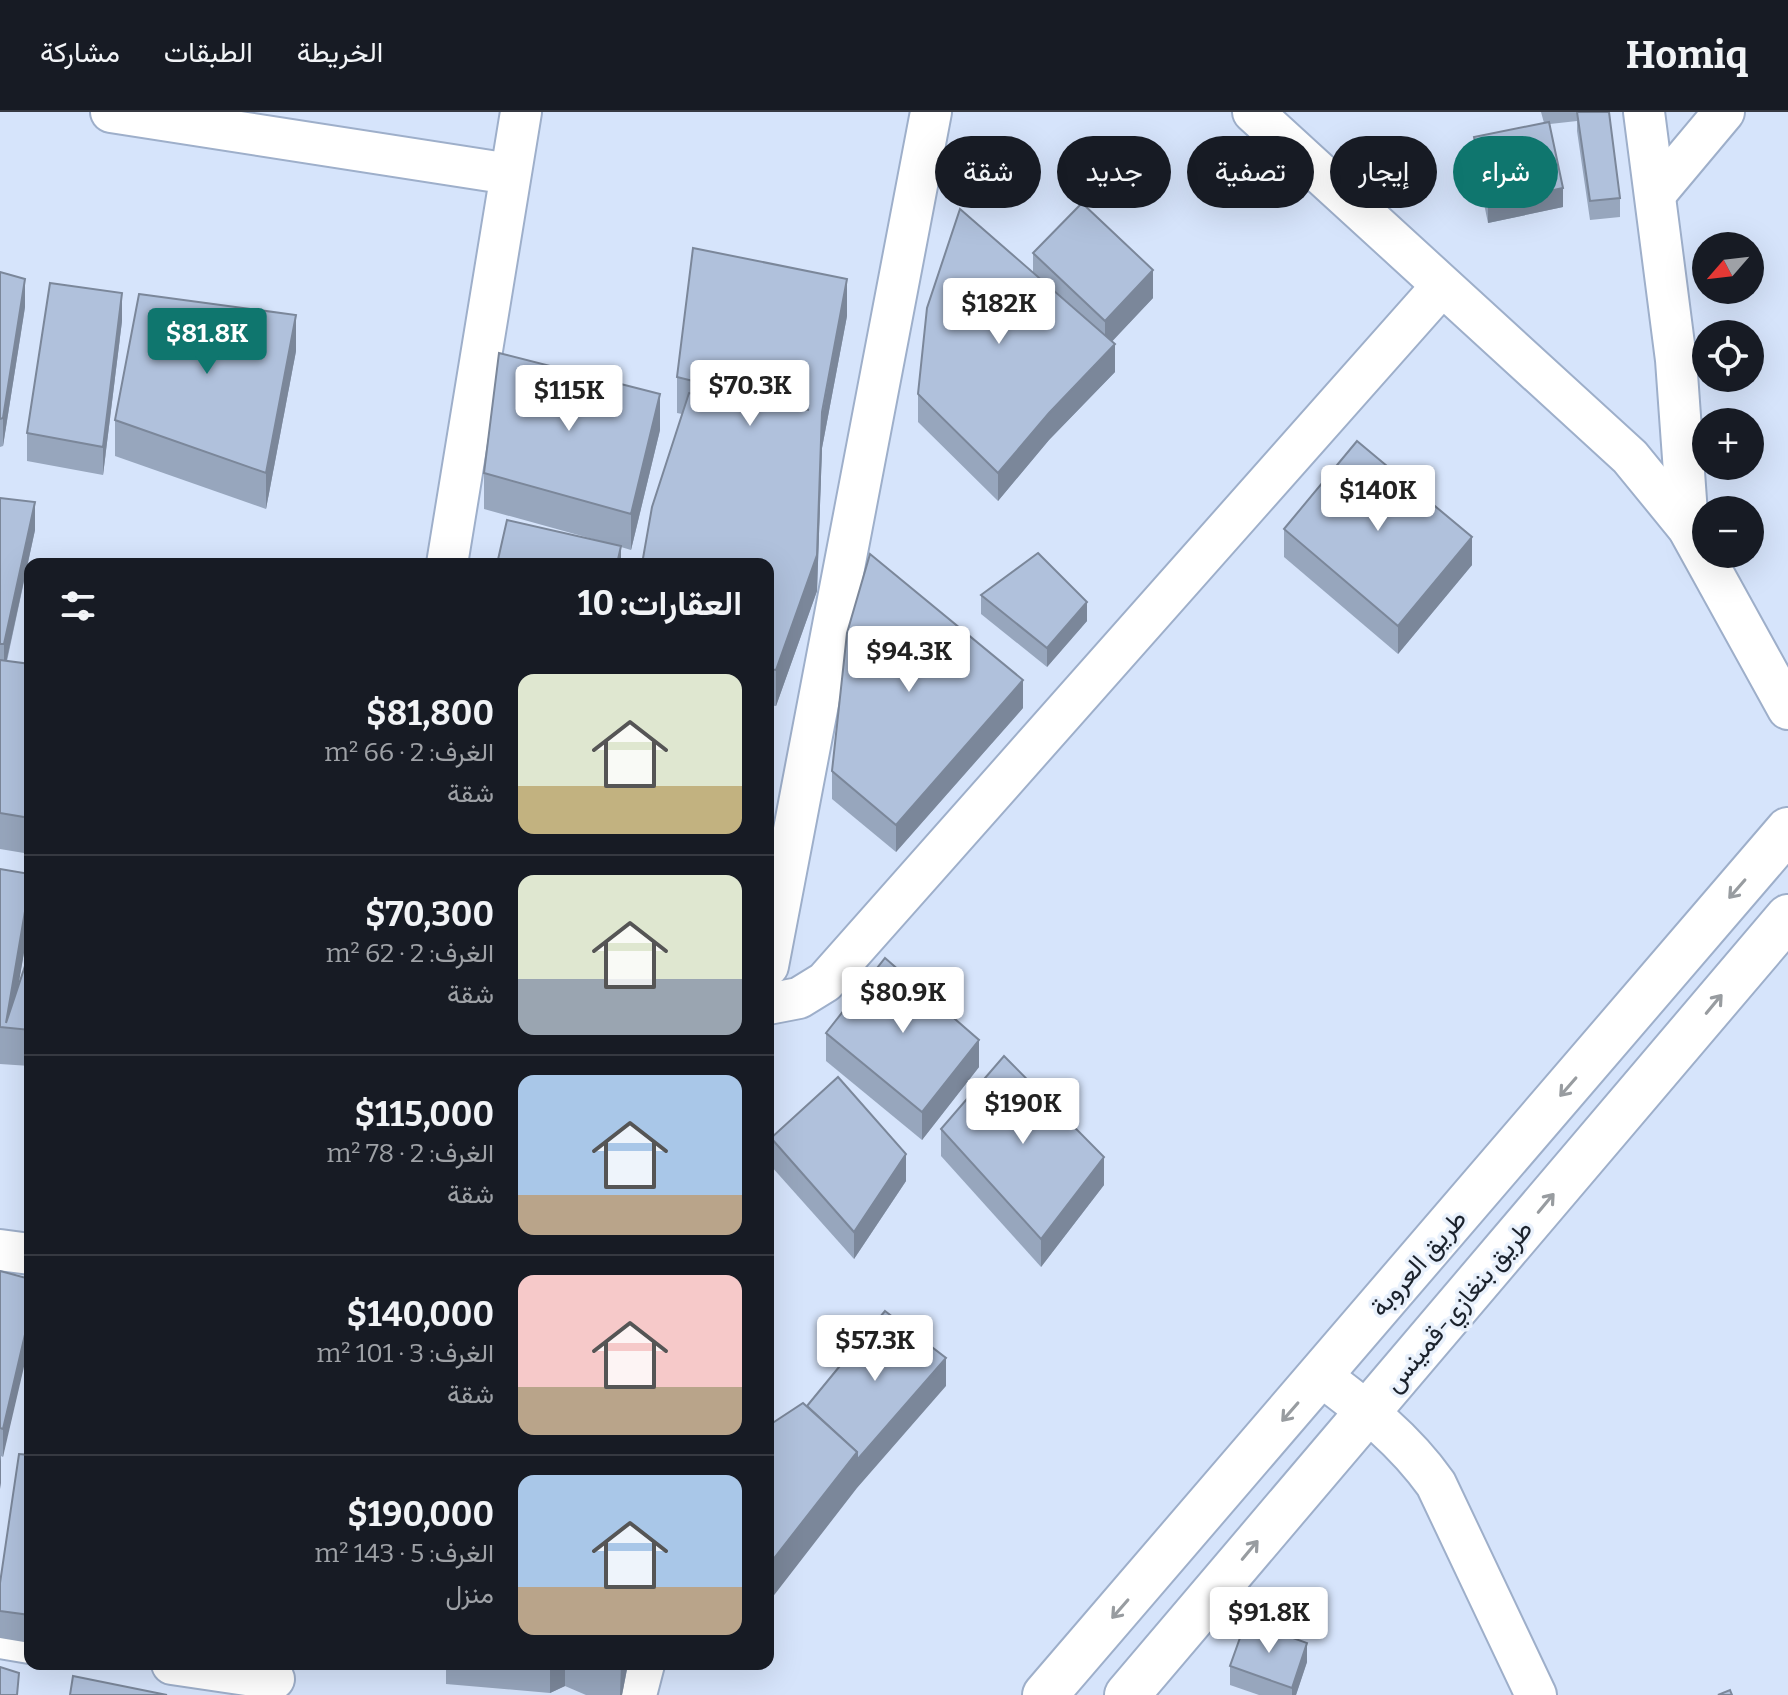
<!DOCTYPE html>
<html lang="ar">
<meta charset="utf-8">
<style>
:root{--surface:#171b24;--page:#20242c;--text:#f1f3f6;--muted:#9ea1a6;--line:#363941;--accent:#0f766e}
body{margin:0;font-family:Bitter,Vazirmatn,serif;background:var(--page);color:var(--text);direction:rtl;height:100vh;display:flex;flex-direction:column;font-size:30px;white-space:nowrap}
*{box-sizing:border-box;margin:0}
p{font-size:26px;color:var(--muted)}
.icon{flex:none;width:44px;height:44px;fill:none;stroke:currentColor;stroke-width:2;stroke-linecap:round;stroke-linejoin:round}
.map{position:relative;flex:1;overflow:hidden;direction:ltr}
.panel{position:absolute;left:24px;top:446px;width:750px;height:1112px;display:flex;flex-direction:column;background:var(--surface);border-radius:16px;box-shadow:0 8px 32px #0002;direction:rtl}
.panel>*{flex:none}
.banner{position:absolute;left:798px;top:24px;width:760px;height:72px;direction:rtl;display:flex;gap:16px}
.needle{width:52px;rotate:242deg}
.buttons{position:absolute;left:1692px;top:120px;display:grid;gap:16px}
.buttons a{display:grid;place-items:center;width:72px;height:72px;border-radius:50%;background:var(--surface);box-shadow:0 8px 32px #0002;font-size:40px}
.price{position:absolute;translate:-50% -68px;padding:0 18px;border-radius:8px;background:#fff;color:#222;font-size:26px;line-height:52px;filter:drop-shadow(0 2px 4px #0008)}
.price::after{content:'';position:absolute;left:50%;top:48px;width:24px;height:18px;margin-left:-12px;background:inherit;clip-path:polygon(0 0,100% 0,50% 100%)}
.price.active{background:var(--accent);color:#fff}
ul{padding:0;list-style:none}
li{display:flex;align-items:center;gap:24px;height:200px;padding:0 32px}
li+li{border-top:2px solid var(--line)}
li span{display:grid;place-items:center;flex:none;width:224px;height:160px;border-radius:16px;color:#555}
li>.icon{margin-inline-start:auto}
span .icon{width:96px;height:96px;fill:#fffc;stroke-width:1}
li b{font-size:34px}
h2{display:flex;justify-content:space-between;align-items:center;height:96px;padding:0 32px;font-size:34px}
.chip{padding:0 28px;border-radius:36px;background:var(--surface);box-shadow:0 8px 32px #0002;font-size:28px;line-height:72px}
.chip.active{background:var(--accent);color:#fff}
header{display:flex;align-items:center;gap:48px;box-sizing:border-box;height:112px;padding:0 40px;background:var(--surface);border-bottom:2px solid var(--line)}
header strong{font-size:38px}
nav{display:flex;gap:44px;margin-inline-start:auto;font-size:28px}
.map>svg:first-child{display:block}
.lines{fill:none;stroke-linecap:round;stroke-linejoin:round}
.street-casing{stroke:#9eafca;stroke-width:44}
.primary-casing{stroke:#9eafca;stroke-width:48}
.street{stroke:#fff;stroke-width:40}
.primary{stroke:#fff;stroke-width:44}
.wall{fill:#97a6bd}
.shaded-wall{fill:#7b879a}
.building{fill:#b0c1dc;stroke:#7b879a;stroke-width:2}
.oneway{stroke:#989ca0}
.labels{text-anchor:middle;stroke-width:7;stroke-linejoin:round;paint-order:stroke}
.street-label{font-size:26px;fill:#1b222c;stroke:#e9f1fc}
</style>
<header>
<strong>Homiq</strong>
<nav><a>الخريطة</a><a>الطبقات</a><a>مشاركة</a></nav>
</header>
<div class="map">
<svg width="1788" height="1583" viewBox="0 0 1788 1583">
<rect width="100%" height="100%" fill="#d6e4fb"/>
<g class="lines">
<defs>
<g id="street">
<polyline points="111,0 510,62"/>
<polyline points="1253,0 1630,345 1688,416 1788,597"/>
<polyline points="1644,0 1676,248 1688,416"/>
<polyline points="1657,80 1724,0"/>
<polyline points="447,452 521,0"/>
<polyline points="768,854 931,0"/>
<polyline points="768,892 799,886 825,870 1441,175"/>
<polyline points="0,1138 30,1142"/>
<path d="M1321,1264C1365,1297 1404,1327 1436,1372L1536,1583"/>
<polyline points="0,1526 30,1531"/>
<polyline points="172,1552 274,1567"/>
<polyline points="636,1583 644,1552"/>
</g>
<g id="primary">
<polyline points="1045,1583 1788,718"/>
<polyline points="1127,1583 1788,805"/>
</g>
</defs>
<use href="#street" class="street-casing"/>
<use href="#primary" class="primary-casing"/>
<use href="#street" class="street"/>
<use href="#primary" class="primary"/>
</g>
<g class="wall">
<polygon points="1541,0 1609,0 1620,86 1620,105 1590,108 1577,19 1577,9 1550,12 1563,95 1488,111 1474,44 1474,25 1544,11"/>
<polygon points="1033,141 1153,186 1112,229 1115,260 1049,328 998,389 918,310 918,282 1033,161"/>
<polygon points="0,160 25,195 3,334 0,335"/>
<polygon points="847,204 822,336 817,479 776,594 768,593 768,452 682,302 677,301 677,265"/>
<polygon points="122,209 103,363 27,349 27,321"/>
<polygon points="296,239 266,397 115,344 115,308"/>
<polygon points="660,318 631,438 621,435 621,452 600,429 484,397 484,361"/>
<polygon points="0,386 35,418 7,549 30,552 30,742 0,737"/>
<polygon points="1284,417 1472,453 1398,542 1284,445"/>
<polygon points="981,483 1087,509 1047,555 981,502"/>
<polygon points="1023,596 896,740 832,687 832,659"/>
<polygon points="0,757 30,762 30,806 18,874 30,839 30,954 0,952"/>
<polygon points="826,921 979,955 922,1028 826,949"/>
<polygon points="941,1017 1104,1073 1041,1155 941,1044"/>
<polygon points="771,1026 906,1069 854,1147 771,1054"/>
<polygon points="0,1159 30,1167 3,1345 1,1344 0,1377"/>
<polygon points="30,1305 30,1531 0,1526 0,1471 28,1343 28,1316"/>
<polygon points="1307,1550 1296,1583 1259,1583 1230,1573 1230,1554"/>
<polygon points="446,1552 628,1552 622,1583 586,1583 565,1574 550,1581 446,1572"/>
</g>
<g class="shaded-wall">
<polygon points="1563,76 1563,95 1488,111 1488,92"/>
<polygon points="1153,158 1153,186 1105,237 1105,209"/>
<polygon points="25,167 25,195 3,334 3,306"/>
<polygon points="847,167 847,204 822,336 817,479 776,594 776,558"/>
<polygon points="122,181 122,209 103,363 103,335"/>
<polygon points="296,203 296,239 266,397 266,361"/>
<polygon points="1115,232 1115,260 1049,328 998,389 998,361 1049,301"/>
<polygon points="660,282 660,318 631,438 631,402"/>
<polygon points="35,390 35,418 4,560 4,532"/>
<polygon points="1472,425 1472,453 1398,542 1398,514"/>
<polygon points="621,434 621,452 617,452"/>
<polygon points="1087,490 1087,509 1047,555 1047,536"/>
<polygon points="1023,568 1023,596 896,740 896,713"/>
<polygon points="30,770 30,806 11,916 6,911"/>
<polygon points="979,928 979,955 922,1028 922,1000"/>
<polygon points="906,1042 906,1069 854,1147 854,1120"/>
<polygon points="1104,1045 1104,1073 1041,1155 1041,1127"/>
<polygon points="30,1201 30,1229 3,1345 3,1317"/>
<polygon points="946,1246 946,1274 857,1376 768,1491 768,1454 857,1340"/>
<polygon points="1,1343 1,1371 0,1377 0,1349"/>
<polygon points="1307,1531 1307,1550 1296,1583 1292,1583 1292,1576"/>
<polygon points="550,1552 565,1552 565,1574 550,1581"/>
<polygon points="621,1552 628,1552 622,1583 620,1583"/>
</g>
<g class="building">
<polygon points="1577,0 1609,0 1620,86 1590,89"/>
<polygon points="1549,10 1563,76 1488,92 1474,25"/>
<polygon points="1082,91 1153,158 1105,209 1033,141"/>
<polygon points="960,97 1115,232 1049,301 998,361 918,282 927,196"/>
<polygon points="693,136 847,167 822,300 817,443 776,558 768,557 768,452 642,452 652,395 689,281 809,298 677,265"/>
<polygon points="0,160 25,167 3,306 0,307"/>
<polygon points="50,171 122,181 103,335 27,321"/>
<polygon points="139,182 296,203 266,361 115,308"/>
<polygon points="499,241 660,282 631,402 484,361"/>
<polygon points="1357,329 1472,425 1398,514 1284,417"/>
<polygon points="0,386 35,390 4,532 0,532"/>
<polygon points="507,408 621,434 617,452 497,452"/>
<polygon points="1038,441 1087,490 1047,536 981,483"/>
<polygon points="870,442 1023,568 896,713 832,659 847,521"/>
<polygon points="0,548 30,552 30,706 0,701"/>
<polygon points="0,757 30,762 30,770 6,911 30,839 30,918 0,915"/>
<polygon points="885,846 979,928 922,1000 826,921"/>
<polygon points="1004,944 1104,1045 1041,1127 941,1017"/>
<polygon points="838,965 906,1042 854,1120 771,1026"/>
<polygon points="0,1159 30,1167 30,1201 3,1317 0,1316"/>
<polygon points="885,1199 946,1246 857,1348 857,1340 807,1294"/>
<polygon points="803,1291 857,1340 768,1454 768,1314"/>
<polygon points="19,1342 30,1343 30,1503 0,1499 0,1471"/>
<polygon points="1246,1509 1307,1531 1292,1576 1230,1554"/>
<polygon points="598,1552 621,1552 620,1556 608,1556"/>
<polygon points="0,1555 19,1561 17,1583 0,1583"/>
<polygon points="73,1564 167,1583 70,1583"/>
<polygon points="1730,1578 1732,1583 1718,1583"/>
</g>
<defs><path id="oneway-shaft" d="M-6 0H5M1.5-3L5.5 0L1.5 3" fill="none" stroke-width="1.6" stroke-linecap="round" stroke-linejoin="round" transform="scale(2)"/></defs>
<g class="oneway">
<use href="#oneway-shaft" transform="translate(1737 777) rotate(131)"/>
<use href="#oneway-shaft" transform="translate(1714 892) rotate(-50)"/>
<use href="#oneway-shaft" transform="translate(1568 975) rotate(131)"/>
<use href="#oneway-shaft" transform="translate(1546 1091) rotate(-50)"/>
<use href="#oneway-shaft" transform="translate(1290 1300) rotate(131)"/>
<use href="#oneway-shaft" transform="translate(1250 1438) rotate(-50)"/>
<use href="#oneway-shaft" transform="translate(1120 1497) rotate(131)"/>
</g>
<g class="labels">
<g class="street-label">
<text transform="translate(1418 1151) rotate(-49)" y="9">طريق العروبة</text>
<text transform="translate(1458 1194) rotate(-50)" y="9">طريق بنغازي-قمينس</text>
</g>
</g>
</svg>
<div class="buttons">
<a><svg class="needle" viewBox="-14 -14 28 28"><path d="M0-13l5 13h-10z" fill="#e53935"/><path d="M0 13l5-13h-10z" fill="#9ea1a6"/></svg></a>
<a><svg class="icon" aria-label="locate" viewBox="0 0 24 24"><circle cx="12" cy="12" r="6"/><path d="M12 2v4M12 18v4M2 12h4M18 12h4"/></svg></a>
<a>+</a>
<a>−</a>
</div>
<b class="price" style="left:999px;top:234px">$182K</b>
<b class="price active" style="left:207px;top:264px">$81.8K</b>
<b class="price" style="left:750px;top:316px">$70.3K</b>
<b class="price" style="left:569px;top:321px">$115K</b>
<b class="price" style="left:1378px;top:421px">$140K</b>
<b class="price" style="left:909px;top:582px">$94.3K</b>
<b class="price" style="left:903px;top:923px">$80.9K</b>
<b class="price" style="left:1023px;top:1034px">$190K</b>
<b class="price" style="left:875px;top:1271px">$57.3K</b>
<b class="price" style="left:1269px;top:1543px">$91.8K</b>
<div class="banner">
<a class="chip active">شراء</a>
<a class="chip">إيجار</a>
<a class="chip">تصفية</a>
<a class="chip">جديد</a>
<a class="chip">شقة</a>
</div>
<section class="panel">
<h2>العقارات: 10<svg class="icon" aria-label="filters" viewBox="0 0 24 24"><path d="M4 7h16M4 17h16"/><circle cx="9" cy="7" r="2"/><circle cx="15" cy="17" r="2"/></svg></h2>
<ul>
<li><span style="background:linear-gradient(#dfe7d0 70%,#c2b280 0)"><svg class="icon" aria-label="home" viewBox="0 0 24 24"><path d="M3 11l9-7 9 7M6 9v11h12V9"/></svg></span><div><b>$81,800</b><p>الغرف: 2 · 66 m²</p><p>شقة</p></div></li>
<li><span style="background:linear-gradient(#dfe7d0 65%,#9aa5b1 0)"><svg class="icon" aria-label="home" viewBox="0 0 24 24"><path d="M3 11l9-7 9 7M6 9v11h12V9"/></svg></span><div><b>$70,300</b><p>الغرف: 2 · 62 m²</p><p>شقة</p></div></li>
<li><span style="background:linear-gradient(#a9c7e8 75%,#b9a48a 0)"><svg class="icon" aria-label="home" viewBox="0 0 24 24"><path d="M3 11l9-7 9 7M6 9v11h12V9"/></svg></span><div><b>$115,000</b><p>الغرف: 2 · 78 m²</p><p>شقة</p></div></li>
<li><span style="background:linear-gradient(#f6c9c9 70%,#b9a48a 0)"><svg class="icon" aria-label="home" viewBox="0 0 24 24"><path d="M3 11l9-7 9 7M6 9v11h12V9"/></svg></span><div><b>$140,000</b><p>الغرف: 3 · 101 m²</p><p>شقة</p></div></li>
<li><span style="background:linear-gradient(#a9c7e8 70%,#b9a48a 0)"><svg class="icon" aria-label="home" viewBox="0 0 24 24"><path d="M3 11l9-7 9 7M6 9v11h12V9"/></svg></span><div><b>$190,000</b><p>الغرف: 5 · 143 m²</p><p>منزل</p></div></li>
</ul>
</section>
</div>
